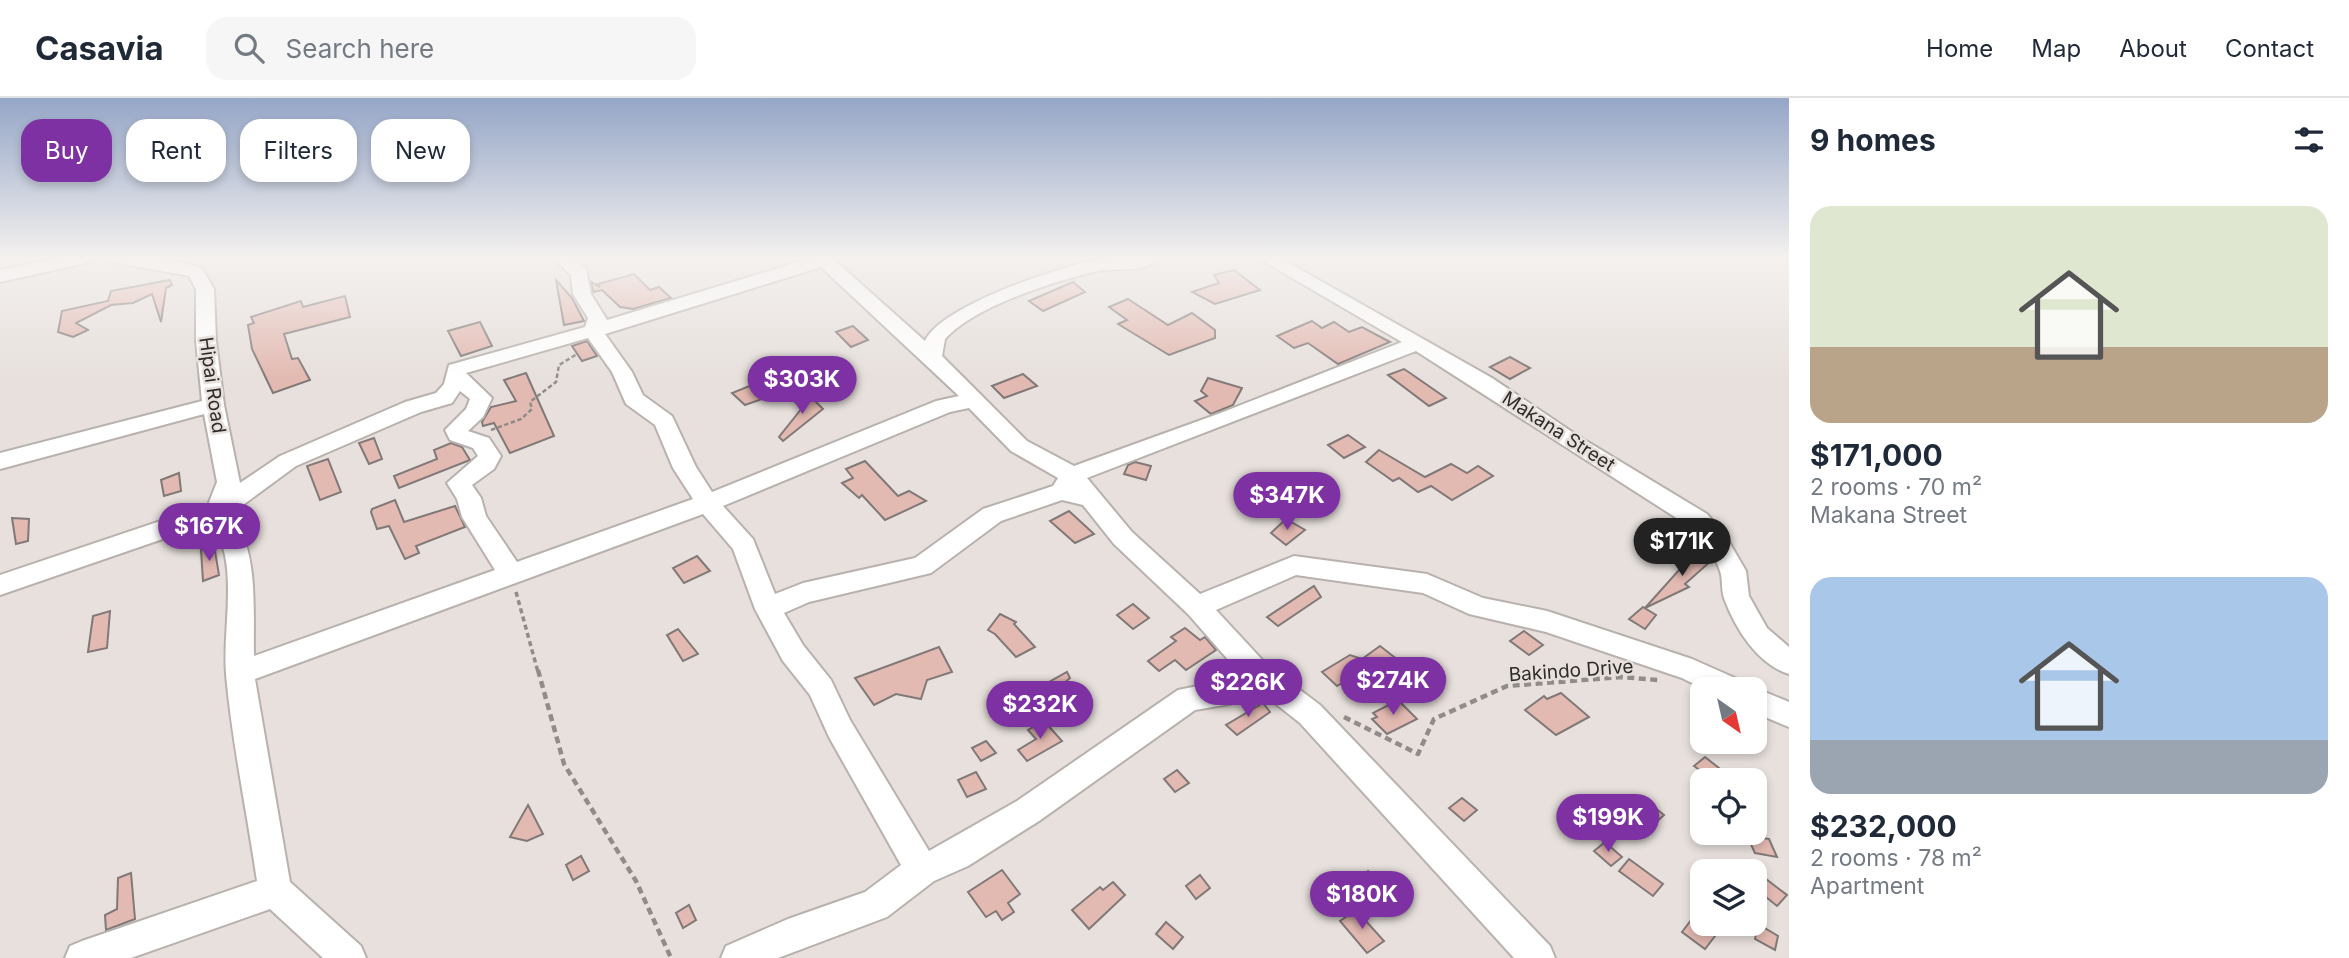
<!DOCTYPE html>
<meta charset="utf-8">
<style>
:root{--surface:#fff;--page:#f6f6f7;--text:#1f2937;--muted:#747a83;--line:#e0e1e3;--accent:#7e31a2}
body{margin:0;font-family:Inter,sans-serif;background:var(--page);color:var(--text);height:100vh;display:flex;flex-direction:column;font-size:26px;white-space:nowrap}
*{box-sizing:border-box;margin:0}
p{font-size:23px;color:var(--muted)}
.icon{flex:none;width:38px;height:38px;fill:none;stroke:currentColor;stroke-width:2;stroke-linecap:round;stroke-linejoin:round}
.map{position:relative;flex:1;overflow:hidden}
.drawer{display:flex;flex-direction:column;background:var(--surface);width:560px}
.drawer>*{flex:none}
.top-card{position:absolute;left:21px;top:21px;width:665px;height:63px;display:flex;gap:14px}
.needle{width:46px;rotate:146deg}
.controls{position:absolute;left:1690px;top:579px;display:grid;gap:14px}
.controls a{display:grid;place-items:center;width:77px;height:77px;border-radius:14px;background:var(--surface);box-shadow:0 4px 10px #0003;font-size:35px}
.price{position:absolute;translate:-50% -60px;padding:0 16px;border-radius:24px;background:var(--accent);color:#fff;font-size:23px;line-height:46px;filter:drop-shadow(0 2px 4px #0008)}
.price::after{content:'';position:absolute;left:50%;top:42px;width:21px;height:16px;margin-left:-10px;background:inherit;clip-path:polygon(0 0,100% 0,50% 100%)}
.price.selected{background:#222;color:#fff}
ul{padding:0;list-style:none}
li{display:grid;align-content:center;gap:14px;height:371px;padding:0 21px}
li span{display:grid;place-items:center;height:217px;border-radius:21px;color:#555}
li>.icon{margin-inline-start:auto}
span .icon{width:126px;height:126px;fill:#fffc;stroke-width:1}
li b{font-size:30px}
h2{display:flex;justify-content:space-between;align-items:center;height:84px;padding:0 21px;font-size:30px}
.chip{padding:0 24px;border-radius:21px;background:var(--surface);box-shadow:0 4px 10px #0003;font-size:24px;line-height:63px}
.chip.selected{background:var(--accent);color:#fff}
header{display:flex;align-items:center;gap:42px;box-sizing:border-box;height:98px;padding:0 35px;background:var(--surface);border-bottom:2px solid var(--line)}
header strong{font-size:33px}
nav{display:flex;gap:38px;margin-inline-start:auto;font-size:24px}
.search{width:490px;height:63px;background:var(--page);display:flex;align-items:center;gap:18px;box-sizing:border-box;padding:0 24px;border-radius:21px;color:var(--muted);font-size:26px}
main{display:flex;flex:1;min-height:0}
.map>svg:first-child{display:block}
.building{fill:#e3bab2;stroke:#817978;stroke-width:2}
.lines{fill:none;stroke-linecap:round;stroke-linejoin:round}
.minor-casing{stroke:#b8b1ad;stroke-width:4}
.path-far2{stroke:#918c89;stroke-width:2.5;stroke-dasharray:4.5 2.5;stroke-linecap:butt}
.path-far1{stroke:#918c89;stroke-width:3.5;stroke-dasharray:5 3.5;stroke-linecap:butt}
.path{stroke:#918c89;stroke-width:4.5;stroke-dasharray:7 4.5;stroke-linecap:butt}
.minor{fill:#fff;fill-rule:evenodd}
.labels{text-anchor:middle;stroke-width:5;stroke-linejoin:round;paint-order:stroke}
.street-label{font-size:19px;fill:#2e2b29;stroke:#e7e0dc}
</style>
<header>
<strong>Casavia</strong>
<div class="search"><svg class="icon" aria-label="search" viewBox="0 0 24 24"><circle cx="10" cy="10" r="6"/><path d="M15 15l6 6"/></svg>Search here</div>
<nav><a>Home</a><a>Map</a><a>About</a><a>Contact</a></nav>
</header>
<main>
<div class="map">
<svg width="1789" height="860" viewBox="0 0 1789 860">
<rect width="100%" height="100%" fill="#e7e0dc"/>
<g class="building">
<polygon points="1234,172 1260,192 1215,206 1192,194 1219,185 1214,177"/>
<polygon points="634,176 650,192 659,189 671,200 633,211 620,209 602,192 593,194 591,184 600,189 598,186"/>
<polygon points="170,182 172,187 166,190 161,224 152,196 133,205 111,207 76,225 88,232 73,239 58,234 62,213 108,203 111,193"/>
<polygon points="556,182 572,200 584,223 564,227"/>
<polygon points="1073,184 1085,194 1043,213 1029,203"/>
<polygon points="345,198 350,219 284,236 292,261 298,260 310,282 273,295 252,251 248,227 254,225 251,219 301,203 303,209"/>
<polygon points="1128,201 1168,227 1192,215 1215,232 1215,240 1169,257 1118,226 1127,222 1109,209"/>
<polygon points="1312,223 1322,230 1334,224 1349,234 1362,229 1390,244 1338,266 1308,245 1294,250 1277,238"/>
<polygon points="480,224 492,248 461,258 448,233"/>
<polygon points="853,228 868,242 851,249 836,234"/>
<polygon points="587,243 597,258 582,263 572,248"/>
<polygon points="1510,259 1530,270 1510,281 1490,269"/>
<polygon points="1404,271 1410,275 1446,300 1429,308 1388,277"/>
<polygon points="526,275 554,338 510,355 494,325 483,328 482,324 491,309 516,303 504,282"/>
<polygon points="1023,276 1037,288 1004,300 992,288"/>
<polygon points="774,278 787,292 745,307 732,295"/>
<polygon points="1208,280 1242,290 1233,307 1211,316 1195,303 1207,298 1201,293"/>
<polygon points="809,297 823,311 783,343 779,339 802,310 794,303"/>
<polygon points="1348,337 1365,349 1344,360 1328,347"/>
<polygon points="374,340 382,361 369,366 359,345"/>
<polygon points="451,345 462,349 470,362 399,390 394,378 437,361 434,352"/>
<polygon points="1379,352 1425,379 1451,366 1467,375 1478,368 1493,378 1452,402 1431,388 1418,394 1399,380 1393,383 1366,364"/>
<polygon points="328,361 341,394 320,402 307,368"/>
<polygon points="865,363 898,398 909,393 926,403 885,422 862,397 859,400 842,385 853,380 846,371"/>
<polygon points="1135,364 1151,368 1146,382 1124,376 1128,367"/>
<polygon points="179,375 181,393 164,398 161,382"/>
<polygon points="395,402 404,424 455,408 465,429 416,448 419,455 405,461 389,428 377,431 371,414 372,411"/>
<polygon points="1069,413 1094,436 1075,445 1050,423"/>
<polygon points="12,420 29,421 28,443 16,446"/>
<polygon points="1286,421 1305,432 1286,447 1271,435"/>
<polygon points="214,447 219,477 203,483 201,452"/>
<polygon points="1703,453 1712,462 1685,486 1689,489 1645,510 1688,462 1690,464"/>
<polygon points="697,458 710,473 684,485 673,470"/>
<polygon points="1314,488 1321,499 1278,528 1267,519"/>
<polygon points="1133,506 1149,520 1133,531 1117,517"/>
<polygon points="1643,509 1656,517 1645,531 1629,521"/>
<polygon points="110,513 107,550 88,554 93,518"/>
<polygon points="1000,516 1016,524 1014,526 1035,549 1016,559 995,536 988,532"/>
<polygon points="1185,530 1200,542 1205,539 1216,552 1186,572 1175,562 1159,573 1148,563 1176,543 1171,539"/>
<polygon points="678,531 698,556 683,563 667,537"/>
<polygon points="1524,533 1543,547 1529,557 1510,543"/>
<polygon points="1380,548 1416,576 1393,593 1365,571 1337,588 1322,574 1350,557 1362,561"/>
<polygon points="939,549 952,574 927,582 921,601 896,596 874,607 855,580"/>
<polygon points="1067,574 1070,580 1049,598 1051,600 1034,610 1024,598"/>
<polygon points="1561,595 1589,619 1556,637 1525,612 1544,598 1547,601"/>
<polygon points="1398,602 1417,621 1387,636 1372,621 1377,619 1373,615"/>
<polygon points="1263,605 1270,614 1237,637 1226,627"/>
<polygon points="1044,623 1062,643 1027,663 1018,652 1036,641 1028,632"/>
<polygon points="986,643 996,655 981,663 972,650"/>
<polygon points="1705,659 1724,674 1713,682 1694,668"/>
<polygon points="1177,672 1189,685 1175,694 1164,681"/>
<polygon points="976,674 986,691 967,699 958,682"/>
<polygon points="1462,700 1477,712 1464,723 1449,710"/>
<polygon points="1648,704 1664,717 1652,728 1636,715"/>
<polygon points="528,707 543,736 527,743 510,739"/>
<polygon points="1747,738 1769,741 1777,759 1755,755"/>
<polygon points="1605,744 1622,759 1611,768 1594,753"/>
<polygon points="581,758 589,773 573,782 566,767"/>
<polygon points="1629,761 1663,786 1653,798 1619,773"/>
<polygon points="1002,772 1020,796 1008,805 1014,814 1002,822 996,813 986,819 968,794"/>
<polygon points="1368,773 1381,787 1368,796 1355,782"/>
<polygon points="131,775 135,821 106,832 105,817 117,811 118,780"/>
<polygon points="1200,777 1210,790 1196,801 1186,788"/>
<polygon points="1766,781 1787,797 1777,808 1756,791"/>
<polygon points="1113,784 1125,797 1089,831 1072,812 1100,789 1103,792"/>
<polygon points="689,807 696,822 683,830 676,815"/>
<polygon points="1356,812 1384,843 1367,855 1340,823"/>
<polygon points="1692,821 1715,838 1705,851 1682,834"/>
<polygon points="1166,824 1183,839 1173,851 1156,836"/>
<polygon points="1758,826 1778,838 1775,852 1755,841"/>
</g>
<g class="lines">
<defs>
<g id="minor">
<polygon points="60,160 95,160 86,165 0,184 0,172"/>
<path d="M102,160H163L202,170L214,191L216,243L224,307L240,385L280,358L405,304L436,295L444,286L449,267L585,229L588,220L573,196L571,177L553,160H573L586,171L591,196L607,222L812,160H832L925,243C941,207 1070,164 1110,160C1126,159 1143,160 1159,160C1147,176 1115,169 1097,173C1055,183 974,208 945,241L942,258L1027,343L1074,368L1218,316L1402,244L1258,160H1280L1492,280L1578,338L1707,416L1725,437L1746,473L1749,498L1767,530L1789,549V576C1757,566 1735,530 1724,500C1721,491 1723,481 1720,473C1715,456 1700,441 1689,428L1416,253L1087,380L1132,434L1200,496L1294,458L1427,476L1483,500L1547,513L1692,561L1744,584L1748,592H1706L1682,580L1546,534L1469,516L1423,495L1296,477L1216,512L1267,567L1320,607L1550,848L1555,860H1514L1300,625L1257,591L1230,606L1195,612L1039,723L968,768L934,783L887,819L778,860H721L726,848L788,821L865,794L901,767L829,639L810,597L783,563L755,511L733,451L703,416L255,581L290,784L361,848L366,860H323L270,811L131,860H65L70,848L82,843L257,783C247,714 232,645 226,576C222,528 240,468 212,424L0,497V477L208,407L217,384L204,316L0,371V355L202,303L196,243V191L189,178C174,174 106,165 102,160ZM821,169L959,298L936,303L712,394L696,369L672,318L643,297L632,274L605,236ZM588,240L612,274L626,306L655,327L673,370L693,401L517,464L486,418L481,400L472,387L494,371L501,358L489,340L468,333L483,319L492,300L466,275ZM460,293L470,301L466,311L445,332L450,342L473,350L478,358L447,385L457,401L462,419L495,472L254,558C253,510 259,457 232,415L296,368L421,314L452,305ZM969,310L1011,353L1058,380L1053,388L983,411L915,460L803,485L775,496L753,441L723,408L950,314ZM1062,402L1083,407L1114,446L1188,516L1238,573L1223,583L1178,592L1017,703L929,753L850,622L831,582L803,547L784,515L809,504L931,475L1001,423Z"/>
<polygon points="1755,590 1789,604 1789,629 1755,615 1755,592 1750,592"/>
</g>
</defs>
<use href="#minor" class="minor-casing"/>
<polyline class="path-far2" points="491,332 521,321 532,311 530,304 556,284 559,267 577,256"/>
<polyline class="path-far1" points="516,494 538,574"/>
<g class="path">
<polyline points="538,572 564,666 636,783 671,860"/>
<polyline points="1344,619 1418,656 1434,621 1507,588 1621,579 1658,582"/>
</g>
<use href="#minor" class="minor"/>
</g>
<linearGradient id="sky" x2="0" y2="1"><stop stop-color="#95a6c7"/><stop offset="0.57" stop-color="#f4f1ef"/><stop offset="1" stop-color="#f4f1ef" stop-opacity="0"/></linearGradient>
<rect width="1789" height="280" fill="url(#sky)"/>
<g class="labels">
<g class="street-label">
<text transform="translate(213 287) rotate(82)" y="7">Hipai Road</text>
<text transform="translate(1559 333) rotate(33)" y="7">Makana Street</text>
<text transform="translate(1571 572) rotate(-4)" y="7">Bakindo Drive</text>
</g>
</g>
</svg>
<div class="controls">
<a><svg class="needle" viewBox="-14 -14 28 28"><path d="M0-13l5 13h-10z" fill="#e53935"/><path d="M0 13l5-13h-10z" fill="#747a83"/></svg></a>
<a><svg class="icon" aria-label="locate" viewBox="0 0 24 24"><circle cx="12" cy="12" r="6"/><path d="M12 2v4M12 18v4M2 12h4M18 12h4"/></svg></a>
<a><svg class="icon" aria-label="layers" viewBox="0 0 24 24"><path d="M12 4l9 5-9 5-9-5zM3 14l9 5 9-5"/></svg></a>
</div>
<b class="price" style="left:802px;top:318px">$303K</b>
<b class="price" style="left:1287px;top:434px">$347K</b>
<b class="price" style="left:209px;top:465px">$167K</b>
<b class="price selected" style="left:1682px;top:480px">$171K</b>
<b class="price" style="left:1393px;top:619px">$274K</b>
<b class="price" style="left:1248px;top:621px">$226K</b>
<b class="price" style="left:1040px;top:643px">$232K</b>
<b class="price" style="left:1608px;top:756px">$199K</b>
<b class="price" style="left:1362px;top:833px">$180K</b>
<div class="top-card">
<a class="chip selected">Buy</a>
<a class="chip">Rent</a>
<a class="chip">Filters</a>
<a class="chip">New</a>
</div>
</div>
<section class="drawer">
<h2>9 homes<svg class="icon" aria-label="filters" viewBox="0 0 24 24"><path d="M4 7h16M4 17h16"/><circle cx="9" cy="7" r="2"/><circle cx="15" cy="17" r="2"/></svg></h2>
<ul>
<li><span style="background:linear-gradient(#dfe7d0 65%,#b9a48a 0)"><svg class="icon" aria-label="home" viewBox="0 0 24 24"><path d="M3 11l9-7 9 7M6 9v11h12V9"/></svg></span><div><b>$171,000</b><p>2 rooms · 70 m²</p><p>Makana Street</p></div></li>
<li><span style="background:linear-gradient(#a9c7e8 75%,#9aa5b1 0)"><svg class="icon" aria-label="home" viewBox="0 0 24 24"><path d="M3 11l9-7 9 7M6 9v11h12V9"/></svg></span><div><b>$232,000</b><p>2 rooms · 78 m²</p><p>Apartment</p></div></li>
</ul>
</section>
</main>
